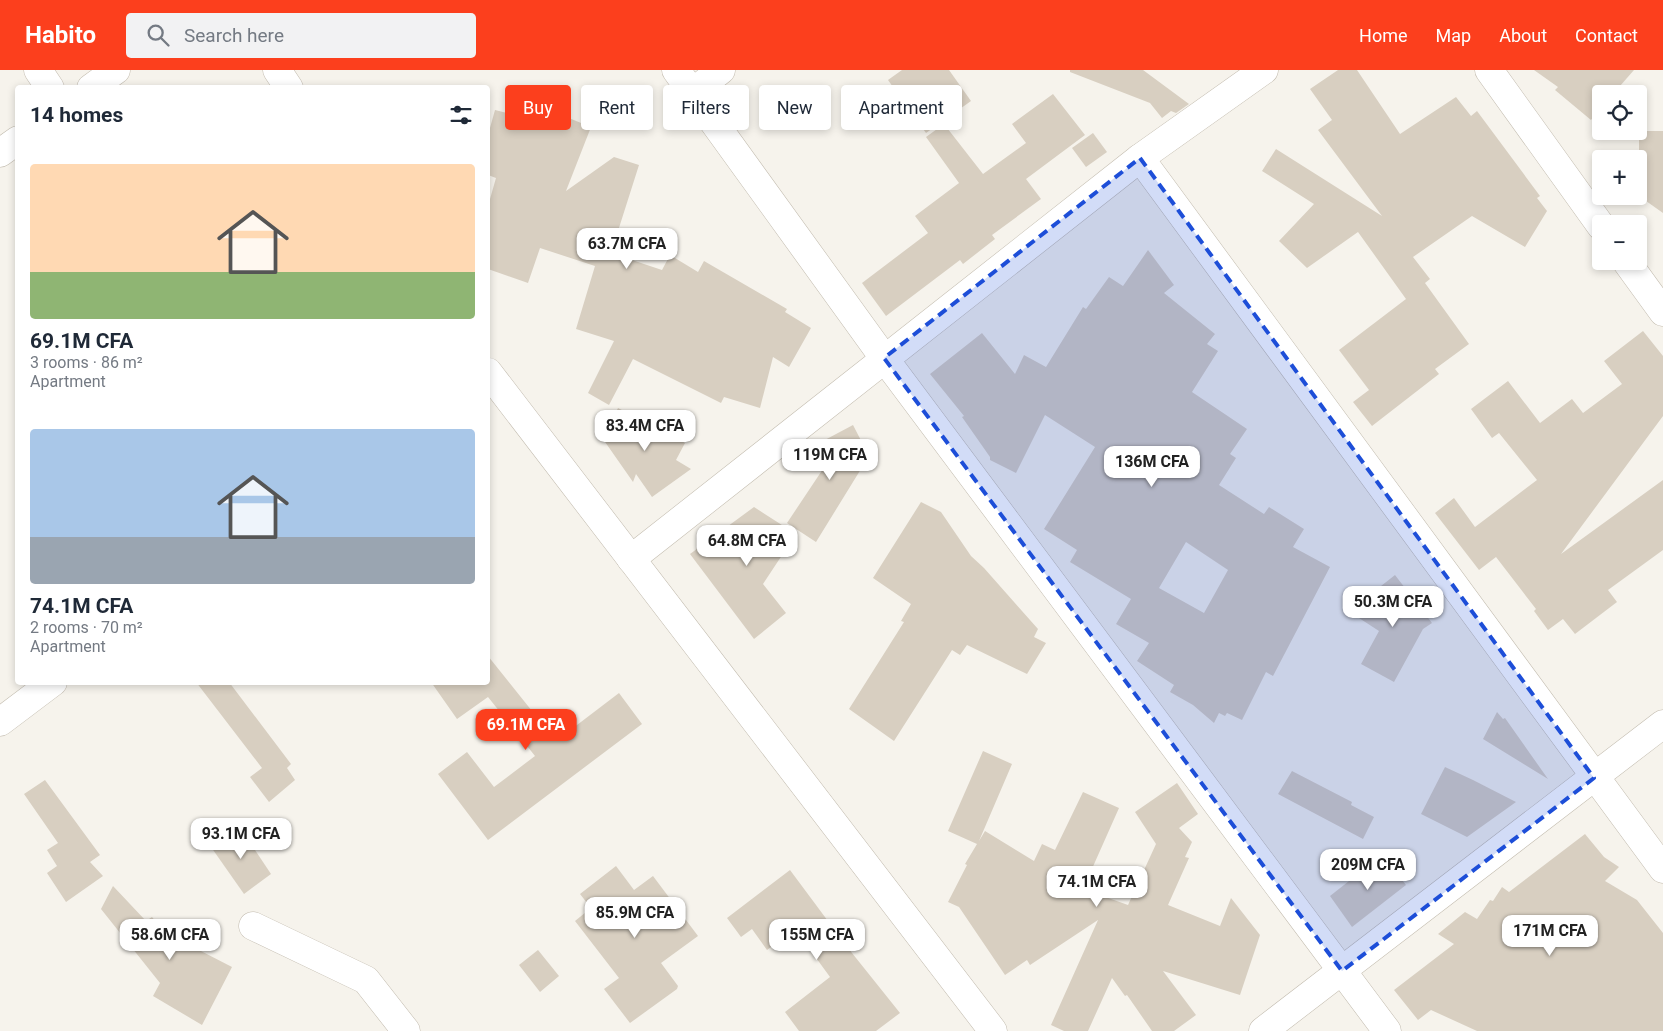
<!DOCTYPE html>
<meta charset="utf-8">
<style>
:root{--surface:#fff;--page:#f2f2f3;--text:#1f2937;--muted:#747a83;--accent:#fc3f1d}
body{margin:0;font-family:Roboto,sans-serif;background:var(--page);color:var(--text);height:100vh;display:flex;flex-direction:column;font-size:19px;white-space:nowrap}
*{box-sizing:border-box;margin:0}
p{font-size:16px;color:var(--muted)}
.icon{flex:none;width:28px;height:28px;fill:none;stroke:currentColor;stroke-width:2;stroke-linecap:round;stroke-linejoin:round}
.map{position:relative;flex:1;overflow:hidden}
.side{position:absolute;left:15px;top:15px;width:475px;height:600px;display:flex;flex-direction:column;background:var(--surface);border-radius:5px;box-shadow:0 2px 8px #0003}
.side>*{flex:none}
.banner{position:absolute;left:505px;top:15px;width:475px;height:45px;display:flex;gap:10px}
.buttons{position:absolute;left:1592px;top:15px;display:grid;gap:10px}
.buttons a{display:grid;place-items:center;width:55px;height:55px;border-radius:5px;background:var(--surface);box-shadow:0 2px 8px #0003;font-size:25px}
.price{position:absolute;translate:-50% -42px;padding:0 11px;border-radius:10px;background:#fff;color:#222;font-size:16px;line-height:32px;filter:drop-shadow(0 1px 2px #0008)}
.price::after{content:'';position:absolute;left:50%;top:30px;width:15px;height:11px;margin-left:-8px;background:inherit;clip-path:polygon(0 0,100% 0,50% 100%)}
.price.on{background:var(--accent);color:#fff}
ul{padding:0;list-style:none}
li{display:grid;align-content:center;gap:10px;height:265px;padding:0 15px}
li span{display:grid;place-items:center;height:155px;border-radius:5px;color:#555}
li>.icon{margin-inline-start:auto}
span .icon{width:90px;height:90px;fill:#fffc;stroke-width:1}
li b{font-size:21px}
h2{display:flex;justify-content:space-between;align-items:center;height:60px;padding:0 15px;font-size:21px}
.tag{padding:0 18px;border-radius:5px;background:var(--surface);box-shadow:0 2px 8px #0003;font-size:18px;line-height:45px}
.tag.on{background:var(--accent);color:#fff}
header{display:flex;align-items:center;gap:30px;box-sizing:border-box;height:70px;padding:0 25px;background:var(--accent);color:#fff}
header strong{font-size:24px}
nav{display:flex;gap:28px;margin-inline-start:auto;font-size:18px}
.search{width:350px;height:45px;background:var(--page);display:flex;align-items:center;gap:12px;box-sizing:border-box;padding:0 18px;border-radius:5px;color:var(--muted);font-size:19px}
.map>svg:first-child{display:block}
.building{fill:#d8cfc1;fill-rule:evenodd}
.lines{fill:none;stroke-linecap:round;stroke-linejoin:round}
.minor-casing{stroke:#c2bbae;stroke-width:29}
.minor{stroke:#fff;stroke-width:28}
.marked{fill:#1d4ed8;fill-opacity:0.2;stroke:#1d4ed8;stroke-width:4;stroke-dasharray:10 6;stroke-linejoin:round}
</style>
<header>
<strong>Habito</strong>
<div class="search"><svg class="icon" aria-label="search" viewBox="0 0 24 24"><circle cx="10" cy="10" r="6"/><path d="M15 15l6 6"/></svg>Search here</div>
<nav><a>Home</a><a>Map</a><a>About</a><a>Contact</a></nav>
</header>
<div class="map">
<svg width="1663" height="961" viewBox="0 0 1663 961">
<rect width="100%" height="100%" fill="#f6f3ec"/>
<g class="building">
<polygon points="902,0 949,0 971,31 926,63 888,10"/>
<polygon points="1070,0 1143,0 1189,34 1176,43 1171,41 1162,48 1150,33 1070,2"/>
<polygon points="1338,0 1357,0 1400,64 1456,27 1471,46 1477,41 1540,126 1537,128 1547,141 1525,177 1472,146 1413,187 1430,209 1425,213 1469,274 1435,299 1439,304 1372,356 1353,332 1369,320 1339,280 1406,229 1358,162 1307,198 1279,171 1314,134 1262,101 1276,79 1382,146 1318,60 1332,50 1310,19"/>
<polygon points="1534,0 1634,0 1613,24 1601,24 1601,38 1591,50 1555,20 1558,17"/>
<polygon points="1053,24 1085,65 1026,109 1041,129 992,165 995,169 963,194 960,190 886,246 862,213 928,163 915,146 959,113 926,67 944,54 983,104 1026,73 1012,54"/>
<polygon points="495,40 550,54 554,42 591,57 566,121 614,87 639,95 611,183 662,200 670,185 698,202 704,191 787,239 785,242 811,258 789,297 773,287 760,338 724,327 721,333 633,289 609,335 588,323 614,271 576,259 595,196 540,178 528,213 488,199 488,136 496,108 488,105 488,65"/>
<polygon points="1639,61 1663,61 1663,143 1639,126"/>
<polygon points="1093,63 1107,82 1086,97 1072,78"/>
<path d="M1148,180L1174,215L1164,223L1215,264L1207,274L1218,281L1192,322L1247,359L1230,384L1236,388L1219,415L1264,444L1269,437L1304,459L1293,477L1330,497L1273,606L1266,602L1242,650L1227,643L1225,646L1219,643L1214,653L1193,635L1170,622L1174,615L1137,591L1149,573L1116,554L1131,529L1070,492L1077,480L1044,459L1095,377L1045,345L1016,403L990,390V387L962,347L964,346L930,304L982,263L1015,304L1024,285L1046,297L1083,237L1086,239L1109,207L1123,216ZM1186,472L1228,500L1204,543L1159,518Z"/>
<polygon points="1643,261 1663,286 1663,346 1561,484 1663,410 1663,480 1608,520 1617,532 1575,564 1563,549 1548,560 1534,541 1536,539 1496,487 1479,500 1435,443 1454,428 1475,457 1537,410 1499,363 1492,368 1471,339 1508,311 1540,353 1572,329 1583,343 1622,314 1604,291"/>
<polygon points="618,338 685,373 676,390 691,399 652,427 636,404 633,412 603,369"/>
<polygon points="853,355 869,386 816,472 787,453 827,393 806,380"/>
<polygon points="921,432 941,442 971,486 984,498 1038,559 1034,567 1046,573 1027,604 967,575 960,585 952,580 894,671 849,639 904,552 901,551 911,534 873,508"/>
<polygon points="754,437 796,464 763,514 786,543 754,569 690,484"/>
<polygon points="1395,505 1432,553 1423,559 1394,612 1361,594 1379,561 1359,548 1376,520"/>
<polygon points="488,586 556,671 619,623 642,654 488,770 438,704 467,682 494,717 535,686 488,627 457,649 431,612 488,612"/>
<polygon points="196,612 229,612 291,694 287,698 295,710 269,732 250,707 262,698"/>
<polygon points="1497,642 1503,649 1505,648 1548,709 1483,669"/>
<polygon points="983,681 1012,694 979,771 985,761 1034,791 1042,774 1055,780 1083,722 1119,738 1083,819 1128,835 1156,774 1135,742 1177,713 1198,744 1179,758 1192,772 1185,787 1189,788 1168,835 1220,856 1231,828 1260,865 1240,925 1163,901 1196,945 1174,961 1152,961 1127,925 1125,926 1112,908 1088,961 1064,961 1051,955 1098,850 1030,895 1027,890 1005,905 959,837 948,832 967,795 965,794 977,774 948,761"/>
<polygon points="1445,697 1473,710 1516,732 1467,767 1421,744"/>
<polygon points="1292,701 1352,732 1351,735 1374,747 1363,769 1278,724"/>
<polygon points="45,710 100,785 90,792 103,806 66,832 47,803 57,796 47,780 58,773 24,724"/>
<polygon points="239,756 271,804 244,824 211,777"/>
<polygon points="1585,764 1604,787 1619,797 1605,811 1637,830 1663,863 1663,961 1477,961 1431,940 1418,950 1394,920 1454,874 1438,864 1465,842 1477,849 1490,830 1493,831 1502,817 1509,822"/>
<polygon points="1382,785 1406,815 1352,857 1330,826"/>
<polygon points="616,796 634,820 653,806 698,866 661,893 678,916 677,919 630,953 604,919 619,908 575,851 591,838 580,824"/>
<polygon points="790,800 848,878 900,943 876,961 799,961 785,942 830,907 795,859 767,880 752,859 741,867 727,848"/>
<polygon points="113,816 146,851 152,847 164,862 232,897 202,955 153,926 160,913 101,839"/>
<polygon points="538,880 559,906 540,922 519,895"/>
</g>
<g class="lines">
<defs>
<g id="minor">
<polyline points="38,0 50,18"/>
<polyline points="277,0 289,18"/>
<polyline points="676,0 884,288 1387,961"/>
<polyline points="1489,0 1601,156"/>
<polyline points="91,18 116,0"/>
<polyline points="693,22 721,0"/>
<polyline points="0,83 18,70"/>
<polyline points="1140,88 1663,799"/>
<polyline points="1626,191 1663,242"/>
<polyline points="488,302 993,961"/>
<polyline points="631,489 1140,88 1264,0"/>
<polyline points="0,652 53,612"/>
<polyline points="253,856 366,910 406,961"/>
<polyline points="1263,961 1663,654"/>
</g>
</defs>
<use href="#minor" class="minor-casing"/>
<use href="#minor" class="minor"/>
</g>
<path class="marked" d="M1140,88L1594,708L1342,901L884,288Z"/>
</svg>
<div class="buttons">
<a><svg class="icon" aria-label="locate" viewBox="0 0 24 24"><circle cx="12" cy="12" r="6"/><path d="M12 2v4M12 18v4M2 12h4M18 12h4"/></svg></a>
<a>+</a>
<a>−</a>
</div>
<b class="price" style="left:627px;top:200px">63.7M CFA</b>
<b class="price" style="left:645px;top:382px">83.4M CFA</b>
<b class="price" style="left:830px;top:411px">119M CFA</b>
<b class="price" style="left:1152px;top:418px">136M CFA</b>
<b class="price" style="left:747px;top:497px">64.8M CFA</b>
<b class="price" style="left:1393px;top:558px">50.3M CFA</b>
<b class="price on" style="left:526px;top:681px">69.1M CFA</b>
<b class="price" style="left:241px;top:790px">93.1M CFA</b>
<b class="price" style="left:1368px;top:821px">209M CFA</b>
<b class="price" style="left:1097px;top:838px">74.1M CFA</b>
<b class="price" style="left:635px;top:869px">85.9M CFA</b>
<b class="price" style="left:1550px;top:887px">171M CFA</b>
<b class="price" style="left:170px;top:891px">58.6M CFA</b>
<b class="price" style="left:817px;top:891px">155M CFA</b>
<div class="banner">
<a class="tag on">Buy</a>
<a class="tag">Rent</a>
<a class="tag">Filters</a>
<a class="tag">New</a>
<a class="tag">Apartment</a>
</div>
<section class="side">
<h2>14 homes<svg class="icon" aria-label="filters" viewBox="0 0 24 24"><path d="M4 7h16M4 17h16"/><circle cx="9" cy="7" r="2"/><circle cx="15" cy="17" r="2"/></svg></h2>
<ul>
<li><span style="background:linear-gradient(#ffd9b3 70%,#8fb573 0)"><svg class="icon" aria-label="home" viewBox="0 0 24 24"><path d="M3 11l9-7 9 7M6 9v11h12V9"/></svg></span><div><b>69.1M CFA</b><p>3 rooms · 86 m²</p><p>Apartment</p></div></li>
<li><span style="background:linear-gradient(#a9c7e8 70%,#9aa5b1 0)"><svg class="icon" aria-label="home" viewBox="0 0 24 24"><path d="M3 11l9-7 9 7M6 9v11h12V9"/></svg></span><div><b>74.1M CFA</b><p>2 rooms · 70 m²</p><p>Apartment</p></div></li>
</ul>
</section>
</div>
